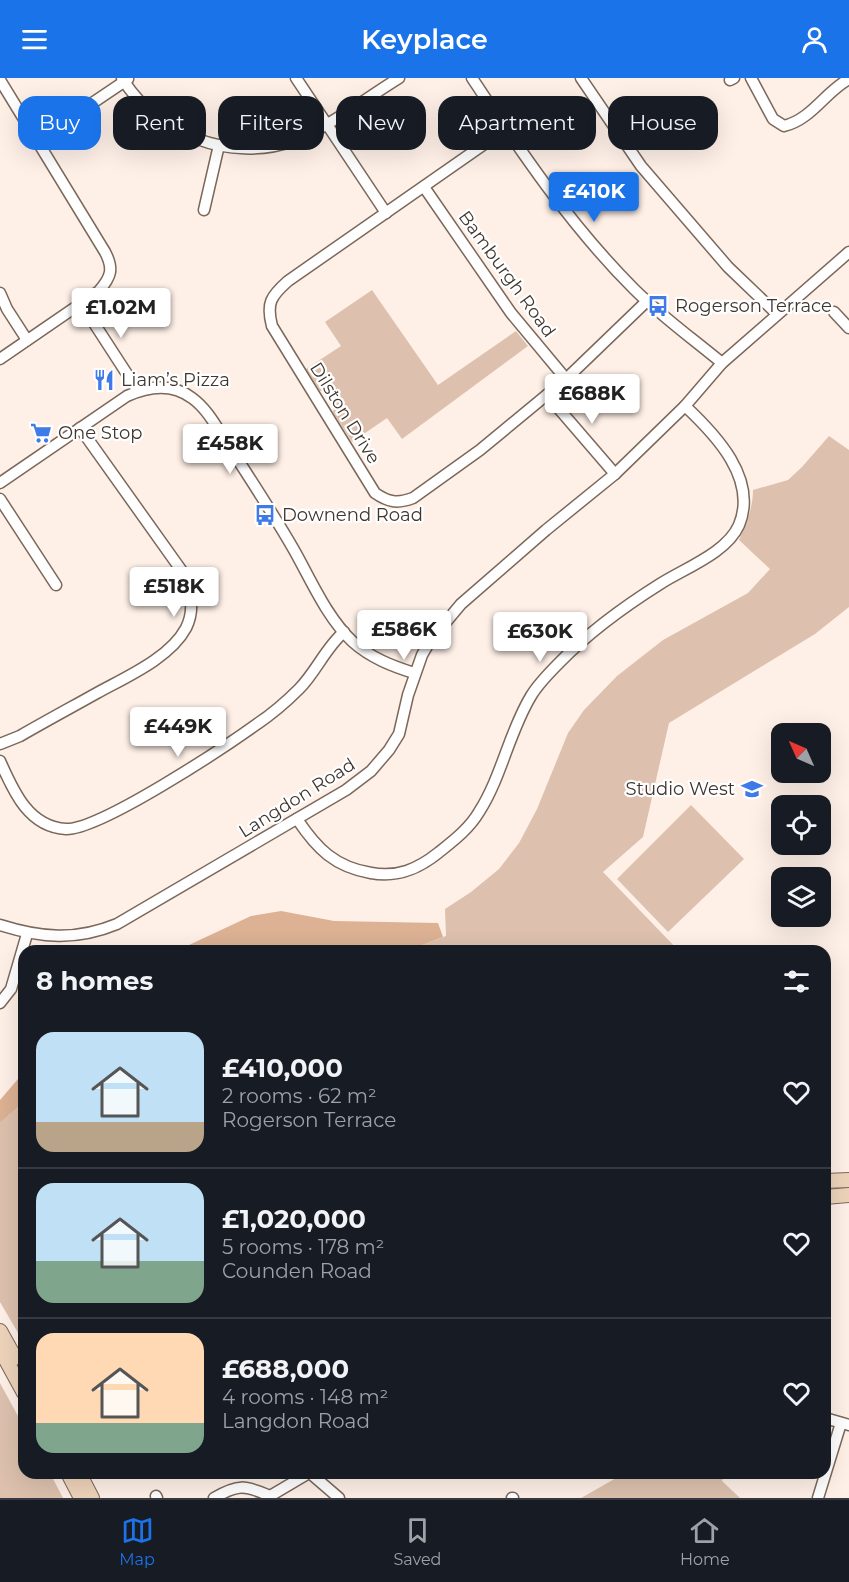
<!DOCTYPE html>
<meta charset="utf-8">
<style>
:root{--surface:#171b24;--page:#242831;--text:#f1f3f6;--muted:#9ea1a6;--line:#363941;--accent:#1a73e8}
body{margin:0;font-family:Montserrat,sans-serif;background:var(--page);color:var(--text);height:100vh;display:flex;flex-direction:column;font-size:22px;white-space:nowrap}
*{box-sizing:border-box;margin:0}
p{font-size:20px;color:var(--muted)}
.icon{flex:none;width:33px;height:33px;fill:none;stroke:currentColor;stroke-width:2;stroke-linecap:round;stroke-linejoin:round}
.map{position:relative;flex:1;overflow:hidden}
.drawer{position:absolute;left:18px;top:867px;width:813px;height:534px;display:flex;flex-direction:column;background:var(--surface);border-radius:18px;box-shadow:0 6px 24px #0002}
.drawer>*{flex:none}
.banner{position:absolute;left:18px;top:18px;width:813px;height:54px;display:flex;gap:12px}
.needle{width:39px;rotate:315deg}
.controls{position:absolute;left:771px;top:645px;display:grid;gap:12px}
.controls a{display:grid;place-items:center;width:60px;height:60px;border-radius:12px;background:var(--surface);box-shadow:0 6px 24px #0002;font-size:30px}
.price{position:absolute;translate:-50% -51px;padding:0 14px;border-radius:6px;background:#fff;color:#222;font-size:20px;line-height:39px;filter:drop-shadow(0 2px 3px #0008)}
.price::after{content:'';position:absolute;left:50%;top:36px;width:18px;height:14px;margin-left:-9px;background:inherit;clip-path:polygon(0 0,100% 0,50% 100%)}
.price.current{background:var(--accent);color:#fff}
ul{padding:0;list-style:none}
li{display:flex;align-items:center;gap:18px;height:150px;padding:0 18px}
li+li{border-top:2px solid var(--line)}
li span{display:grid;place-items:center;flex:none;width:168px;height:120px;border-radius:18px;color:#555}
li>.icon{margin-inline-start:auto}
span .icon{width:72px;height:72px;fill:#fffc;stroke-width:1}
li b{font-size:26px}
h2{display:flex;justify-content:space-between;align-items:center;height:72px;padding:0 18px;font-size:26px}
.tag{padding:0 21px;border-radius:18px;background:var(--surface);box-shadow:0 6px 24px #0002;font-size:21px;line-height:54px}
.tag.current{background:var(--accent);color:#fff}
header{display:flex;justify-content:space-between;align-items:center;height:78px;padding:0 18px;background:var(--accent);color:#fff;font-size:27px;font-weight:600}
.menu{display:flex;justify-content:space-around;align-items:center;height:84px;border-top:2px solid var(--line);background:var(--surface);font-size:16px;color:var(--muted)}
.menu a{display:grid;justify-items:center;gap:3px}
.menu .current{color:var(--accent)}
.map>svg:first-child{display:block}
.green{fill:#ddc1ae}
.forest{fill:#dcb194}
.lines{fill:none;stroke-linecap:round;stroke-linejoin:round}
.street-casing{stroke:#7b685b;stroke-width:13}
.secondary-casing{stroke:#7b685b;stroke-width:16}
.street{stroke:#fff;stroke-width:10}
.secondary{stroke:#eed3ba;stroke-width:14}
.labels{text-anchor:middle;stroke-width:4.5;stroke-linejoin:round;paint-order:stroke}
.street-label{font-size:18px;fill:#3f3630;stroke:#fff}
.poi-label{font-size:18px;fill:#3f3630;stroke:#fff;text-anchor:start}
</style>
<header><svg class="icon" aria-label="menu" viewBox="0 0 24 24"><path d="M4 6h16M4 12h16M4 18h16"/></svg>Keyplace<svg class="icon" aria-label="person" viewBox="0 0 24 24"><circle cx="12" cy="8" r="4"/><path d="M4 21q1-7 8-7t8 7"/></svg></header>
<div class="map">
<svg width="849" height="1420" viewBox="0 0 849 1420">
<rect width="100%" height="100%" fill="#fef0e7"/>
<g class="green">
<polygon points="372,212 438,307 516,253 528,268 402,361 387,340 352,364 333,334 336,323 331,315 320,313 306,291 341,268 325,244"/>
<path d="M829,358L849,372V529L815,556L669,645L643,759L603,794L679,873H259L263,871L410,872L446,858L445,831L471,814L499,791L519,765L537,731L568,655L584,632L617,598L663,562L748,515L770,491L739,462C746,446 753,430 753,412L788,402L802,389Z"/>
<polygon points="691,727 744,781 668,854 617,801"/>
<polygon points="24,1024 24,1265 0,1224 0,1045"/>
<polygon points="0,1305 24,1349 24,1395 50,1395 63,1420 0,1420"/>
<polygon points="625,1395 725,1395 722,1403 740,1420 581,1420"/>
</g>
<g class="forest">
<polygon points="281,833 334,843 438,845 443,859 410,872 263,871 258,873 176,873 251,838"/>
<polygon points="24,994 24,1024 0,1045 0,1022"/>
</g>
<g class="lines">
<defs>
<g id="street">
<path d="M122,0C156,56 230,85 293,63C326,51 368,19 399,0"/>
<polyline points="296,0 386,135"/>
<path d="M472,0C521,74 571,148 634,211C661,238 693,261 722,285"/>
<polyline points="581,0 641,88 728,189 777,236"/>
<path d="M751,0L773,41L784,48C812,41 825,14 849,1"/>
<path d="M0,2L105,174C114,191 111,199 99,213L0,281"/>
<polyline points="730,2 734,0"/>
<path d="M506,51L288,203C271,218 266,225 272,248L375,415C388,424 397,426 413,420L480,372L566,301L647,223"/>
<polyline points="36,63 128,1"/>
<polyline points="424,109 511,235 566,301"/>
<polyline points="204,132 219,67"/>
<polyline points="0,215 7,231 27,262"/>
<polyline points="81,225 138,313"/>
<polyline points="834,234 849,250"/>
<polyline points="547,317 615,396"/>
<path d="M0,405L127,318C149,308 172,305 192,320C209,332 219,354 231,371C252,404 274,437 294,472C311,502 327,540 353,564C371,580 392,588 414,595"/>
<polyline points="0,421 56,507"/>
<path d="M0,666L20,658C46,643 72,629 97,615C126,599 170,580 186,550C195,532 191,514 184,496L80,350"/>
<path d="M0,683C13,712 28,749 66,751C100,752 225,669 257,646C272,636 286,624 299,611C316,594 326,569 344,554"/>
<path d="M297,741C317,771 335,789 371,795C397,800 418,791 438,775C453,763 469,751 479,734C502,698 509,654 531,618C538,606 550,594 560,584C589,554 625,528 660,506C683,491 727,475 739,447C758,401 716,357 685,328"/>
<path d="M0,847C41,860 76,863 117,846L346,712L371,693L389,672L399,656L408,617L422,577L430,563L461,526L546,452L615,396L685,328L722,285L849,174"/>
<polyline points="0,925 11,911 27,856"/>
<polyline points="825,1340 849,1347"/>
<polyline points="310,1395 339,1420"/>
<polyline points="156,1418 157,1420"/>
<path d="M214,1420C238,1406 245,1407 270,1418"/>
<polyline points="271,1420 270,1418 309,1395"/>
<polyline points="512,1420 513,1420"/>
<polyline points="818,1420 841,1345"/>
</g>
<g id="secondary">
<polyline points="825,1103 849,1102"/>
<polyline points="825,1119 849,1117"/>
<polyline points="0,1253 15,1280"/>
<polyline points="0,1271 24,1315"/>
<polyline points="68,1395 81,1420"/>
<polyline points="79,1395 92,1420"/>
</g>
</defs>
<use href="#street" class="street-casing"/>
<use href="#secondary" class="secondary-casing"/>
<use href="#street" class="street"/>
<use href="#secondary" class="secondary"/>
</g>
<defs>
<symbol id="bus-bare" viewBox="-9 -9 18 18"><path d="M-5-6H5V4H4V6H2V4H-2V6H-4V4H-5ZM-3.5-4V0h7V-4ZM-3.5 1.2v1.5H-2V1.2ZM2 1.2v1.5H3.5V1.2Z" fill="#3f7ae9" stroke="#fff" stroke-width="2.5" paint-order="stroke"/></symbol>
<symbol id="restaurant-bare" viewBox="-9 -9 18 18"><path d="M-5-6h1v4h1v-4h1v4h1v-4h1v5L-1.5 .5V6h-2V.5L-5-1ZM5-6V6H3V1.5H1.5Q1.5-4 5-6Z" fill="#3f7ae9" stroke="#fff" stroke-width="2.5" paint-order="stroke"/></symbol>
<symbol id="supermarket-bare" viewBox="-9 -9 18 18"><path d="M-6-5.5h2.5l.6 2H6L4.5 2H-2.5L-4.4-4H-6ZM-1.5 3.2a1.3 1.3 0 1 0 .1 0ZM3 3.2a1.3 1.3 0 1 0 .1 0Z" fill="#3f7ae9" stroke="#fff" stroke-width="2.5" paint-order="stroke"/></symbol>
<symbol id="school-bare" viewBox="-9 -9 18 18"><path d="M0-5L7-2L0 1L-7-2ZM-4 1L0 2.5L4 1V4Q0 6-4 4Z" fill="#3f7ae9" stroke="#fff" stroke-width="2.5" paint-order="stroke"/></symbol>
</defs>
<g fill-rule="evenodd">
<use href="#bus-bare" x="643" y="213" width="30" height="30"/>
<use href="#restaurant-bare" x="89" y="287" width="30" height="30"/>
<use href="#supermarket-bare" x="26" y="340" width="30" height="30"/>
<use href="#bus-bare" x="250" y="422" width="30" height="30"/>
<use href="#school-bare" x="737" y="696" width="30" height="30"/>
</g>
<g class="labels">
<g class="street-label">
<text transform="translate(507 196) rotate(54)" y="6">Bamburgh Road</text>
<text transform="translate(345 335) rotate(58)" y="6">Dilston Drive</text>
<text transform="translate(297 720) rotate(-32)" y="6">Langdon Road</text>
</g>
<g class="poi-label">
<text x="675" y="234">Rogerson Terrace</text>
<text x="121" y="308">Liam’s Pizza</text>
<text x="58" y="361">One Stop</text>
<text x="282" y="443">Downend Road</text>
<text x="735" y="717" text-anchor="end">Studio West</text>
</g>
</g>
</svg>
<div class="controls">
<a><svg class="needle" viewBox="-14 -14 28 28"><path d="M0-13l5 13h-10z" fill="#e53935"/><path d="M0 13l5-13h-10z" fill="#9ea1a6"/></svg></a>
<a><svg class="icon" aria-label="locate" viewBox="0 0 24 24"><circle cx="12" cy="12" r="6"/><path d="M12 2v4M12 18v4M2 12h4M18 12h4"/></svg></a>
<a><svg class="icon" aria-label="layers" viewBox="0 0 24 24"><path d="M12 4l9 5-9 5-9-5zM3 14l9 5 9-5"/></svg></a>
</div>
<b class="price current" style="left:594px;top:145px">£410K</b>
<b class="price" style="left:121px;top:261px">£1.02M</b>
<b class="price" style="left:592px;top:347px">£688K</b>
<b class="price" style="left:230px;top:397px">£458K</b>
<b class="price" style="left:174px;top:540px">£518K</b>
<b class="price" style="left:404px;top:583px">£586K</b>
<b class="price" style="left:540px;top:585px">£630K</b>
<b class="price" style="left:178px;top:680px">£449K</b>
<div class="banner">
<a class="tag current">Buy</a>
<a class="tag">Rent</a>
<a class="tag">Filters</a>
<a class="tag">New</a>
<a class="tag">Apartment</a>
<a class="tag">House</a>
</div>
<section class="drawer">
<h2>8 homes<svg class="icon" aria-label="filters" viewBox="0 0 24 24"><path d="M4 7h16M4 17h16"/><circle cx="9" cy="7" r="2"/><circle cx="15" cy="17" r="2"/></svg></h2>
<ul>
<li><span style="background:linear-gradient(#bfe0f5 75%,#b9a48a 0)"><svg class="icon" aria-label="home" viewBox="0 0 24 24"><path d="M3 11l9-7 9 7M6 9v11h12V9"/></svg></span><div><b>£410,000</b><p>2 rooms · 62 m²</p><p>Rogerson Terrace</p></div><svg class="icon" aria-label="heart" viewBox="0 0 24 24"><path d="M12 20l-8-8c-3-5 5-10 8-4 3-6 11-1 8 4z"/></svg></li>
<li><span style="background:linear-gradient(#bfe0f5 65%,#7fa58c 0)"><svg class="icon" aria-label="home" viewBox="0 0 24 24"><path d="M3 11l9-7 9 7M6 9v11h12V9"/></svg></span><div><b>£1,020,000</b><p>5 rooms · 178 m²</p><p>Counden Road</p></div><svg class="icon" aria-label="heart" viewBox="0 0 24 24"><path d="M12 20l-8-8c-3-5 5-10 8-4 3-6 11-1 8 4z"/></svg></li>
<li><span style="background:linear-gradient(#ffd9b3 75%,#7fa58c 0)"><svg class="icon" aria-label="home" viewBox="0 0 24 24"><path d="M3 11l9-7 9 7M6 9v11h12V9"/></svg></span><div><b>£688,000</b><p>4 rooms · 148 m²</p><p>Langdon Road</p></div><svg class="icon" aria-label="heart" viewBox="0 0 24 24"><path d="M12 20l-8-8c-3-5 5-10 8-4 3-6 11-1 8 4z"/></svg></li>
</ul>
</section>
</div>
<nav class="menu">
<a class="current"><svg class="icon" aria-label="map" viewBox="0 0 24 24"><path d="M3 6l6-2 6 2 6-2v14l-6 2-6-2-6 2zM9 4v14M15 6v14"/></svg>Map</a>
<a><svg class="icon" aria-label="saved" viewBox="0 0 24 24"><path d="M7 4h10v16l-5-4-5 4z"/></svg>Saved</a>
<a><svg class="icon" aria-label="home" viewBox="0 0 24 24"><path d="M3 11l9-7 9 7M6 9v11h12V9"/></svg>Home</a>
</nav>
